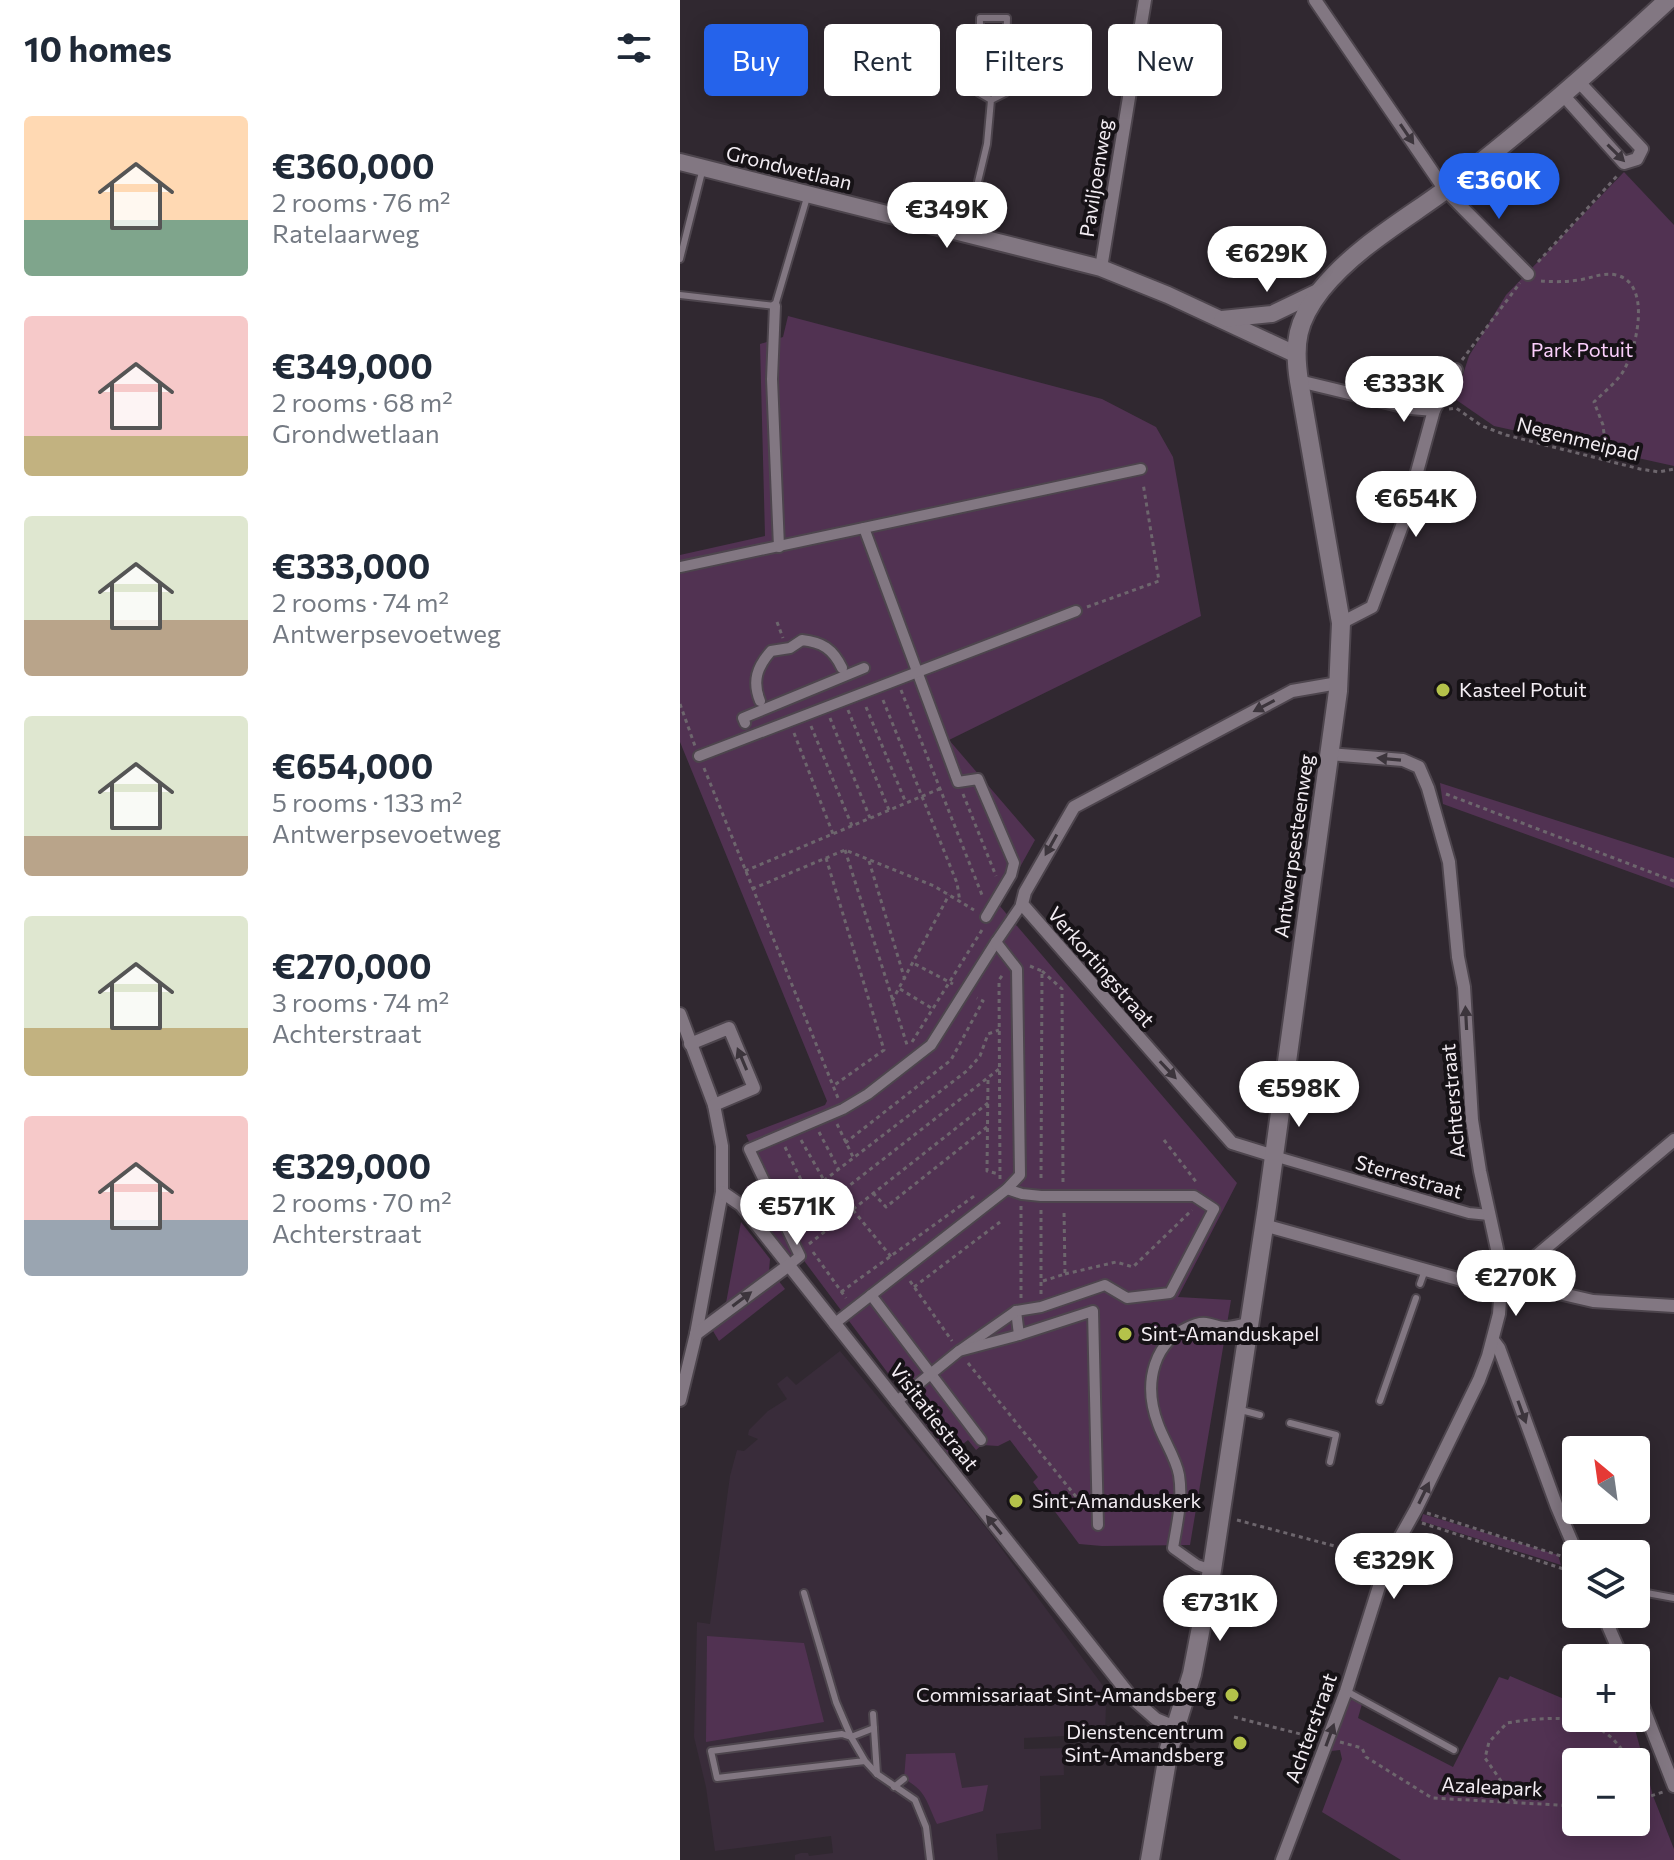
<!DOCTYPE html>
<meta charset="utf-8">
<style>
:root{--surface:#fff;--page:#f6f6f7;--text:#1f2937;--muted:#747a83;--accent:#2563eb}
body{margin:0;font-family:Commissioner,sans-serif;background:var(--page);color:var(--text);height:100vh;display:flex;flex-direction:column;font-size:30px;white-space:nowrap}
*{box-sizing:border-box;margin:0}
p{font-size:26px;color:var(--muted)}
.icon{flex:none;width:44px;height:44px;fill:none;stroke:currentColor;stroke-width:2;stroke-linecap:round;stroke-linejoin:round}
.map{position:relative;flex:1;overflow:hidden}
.details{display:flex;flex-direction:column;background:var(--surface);width:680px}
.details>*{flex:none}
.top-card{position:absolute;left:24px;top:24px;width:760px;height:72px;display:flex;gap:16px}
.needle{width:52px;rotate:331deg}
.tools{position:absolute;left:882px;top:1436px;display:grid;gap:16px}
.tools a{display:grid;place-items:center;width:88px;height:88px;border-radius:8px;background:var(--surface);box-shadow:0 4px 20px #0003;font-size:40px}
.price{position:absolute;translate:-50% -68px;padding:0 18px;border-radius:28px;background:#fff;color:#222;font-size:26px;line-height:52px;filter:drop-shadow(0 2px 4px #0008)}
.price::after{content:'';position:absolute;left:50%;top:48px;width:24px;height:18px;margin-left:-12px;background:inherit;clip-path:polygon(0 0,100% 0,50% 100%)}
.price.on{background:var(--accent);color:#fff}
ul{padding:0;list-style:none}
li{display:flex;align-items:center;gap:24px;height:200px;padding:0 24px}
li span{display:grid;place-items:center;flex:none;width:224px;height:160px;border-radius:8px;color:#555}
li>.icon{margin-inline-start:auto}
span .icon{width:96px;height:96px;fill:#fffc;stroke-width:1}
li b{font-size:34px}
h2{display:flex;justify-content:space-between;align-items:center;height:96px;padding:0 24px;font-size:34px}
.pill{padding:0 28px;border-radius:8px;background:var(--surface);box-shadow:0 4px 20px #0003;font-size:28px;line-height:72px}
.pill.on{background:var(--accent);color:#fff}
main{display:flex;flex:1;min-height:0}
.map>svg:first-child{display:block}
.built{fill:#392c3a}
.green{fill:#513252;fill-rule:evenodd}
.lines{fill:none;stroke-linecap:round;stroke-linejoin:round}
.service-casing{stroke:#4d454d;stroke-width:10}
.pedestrian-casing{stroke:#4d454d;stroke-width:14}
.minor-casing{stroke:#4d454d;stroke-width:16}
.tertiary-casing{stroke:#4d454d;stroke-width:20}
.secondary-casing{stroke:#4d454d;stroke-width:22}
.path{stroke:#6d666d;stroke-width:3;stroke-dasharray:4 4;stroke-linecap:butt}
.service{stroke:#827782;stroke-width:6}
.pedestrian{stroke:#827782;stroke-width:10}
.minor{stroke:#827782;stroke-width:12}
.tertiary{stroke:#827782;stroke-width:16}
.secondary{stroke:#827782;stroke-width:18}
.oneway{fill:#3c353c}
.poi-dot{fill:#b4c24a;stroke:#161216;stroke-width:3}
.labels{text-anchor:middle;stroke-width:8;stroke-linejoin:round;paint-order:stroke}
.street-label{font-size:20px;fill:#f3edf3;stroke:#161216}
.park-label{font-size:20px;fill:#fbcffc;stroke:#161216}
.poi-label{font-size:20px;fill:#f3edf3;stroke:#161216;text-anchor:start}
</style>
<main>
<section class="details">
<h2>10 homes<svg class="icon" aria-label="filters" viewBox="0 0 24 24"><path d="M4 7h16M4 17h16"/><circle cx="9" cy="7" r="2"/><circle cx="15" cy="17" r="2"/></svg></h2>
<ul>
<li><span style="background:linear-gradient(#ffd9b3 65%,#7fa58c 0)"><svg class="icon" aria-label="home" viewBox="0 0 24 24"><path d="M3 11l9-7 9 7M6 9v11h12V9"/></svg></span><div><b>€360,000</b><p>2 rooms · 76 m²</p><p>Ratelaarweg</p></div></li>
<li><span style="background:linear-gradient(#f6c9c9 75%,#c2b280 0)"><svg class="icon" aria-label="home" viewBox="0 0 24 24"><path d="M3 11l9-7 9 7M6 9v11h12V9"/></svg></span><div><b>€349,000</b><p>2 rooms · 68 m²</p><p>Grondwetlaan</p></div></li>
<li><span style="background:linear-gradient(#dfe7d0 65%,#b9a48a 0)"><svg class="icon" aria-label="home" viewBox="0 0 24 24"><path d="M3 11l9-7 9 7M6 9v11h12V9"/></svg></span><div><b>€333,000</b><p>2 rooms · 74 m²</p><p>Antwerpsevoetweg</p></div></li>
<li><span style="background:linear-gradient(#dfe7d0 75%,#b9a48a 0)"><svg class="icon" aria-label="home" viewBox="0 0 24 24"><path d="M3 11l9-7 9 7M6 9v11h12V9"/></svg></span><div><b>€654,000</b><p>5 rooms · 133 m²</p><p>Antwerpsevoetweg</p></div></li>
<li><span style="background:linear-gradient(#dfe7d0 70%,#c2b280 0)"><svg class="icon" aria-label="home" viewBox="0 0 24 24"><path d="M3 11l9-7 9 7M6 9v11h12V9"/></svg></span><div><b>€270,000</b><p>3 rooms · 74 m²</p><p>Achterstraat</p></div></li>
<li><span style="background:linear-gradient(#f6c9c9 65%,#9aa5b1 0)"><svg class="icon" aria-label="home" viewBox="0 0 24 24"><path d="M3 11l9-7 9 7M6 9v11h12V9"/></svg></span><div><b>€329,000</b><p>2 rooms · 70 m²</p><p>Achterstraat</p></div></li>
</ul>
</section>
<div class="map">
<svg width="994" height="1860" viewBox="0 0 994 1860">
<rect width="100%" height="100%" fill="#302830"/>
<polygon class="built" points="160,1351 307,1529 432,1698 426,1706 425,1734 344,1738 344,1749 383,1748 384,1775 360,1776 361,1829 316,1834 318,1860 115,1860 115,1855 121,1853 128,1853 129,1856 153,1853 151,1836 35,1851 26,1787 14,1737 17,1622 30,1624 50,1476 57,1450 64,1451 78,1439 68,1435 69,1430 88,1411 107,1399 97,1384 107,1376 116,1385"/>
<g class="green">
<polygon points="944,172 994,225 994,466 814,426 775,399 789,356 826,295"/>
<polygon points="108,316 422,399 476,427 493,457 521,616 269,740 355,840 319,905 557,1183 498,1297 551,1300 510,1545 422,1546 399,1544 353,1482 358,1477 330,1440 318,1446 302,1445 296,1450 288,1440 269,1455 125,1262 66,1135 145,1105 147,1101 0,742 0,555 85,536 80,344 103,337"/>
<polygon points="760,783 994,858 994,888 763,804"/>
<polygon points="80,1179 116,1253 109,1258 63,1198 66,1187"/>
<polygon points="61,1222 90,1259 89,1271 46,1303"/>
<polygon points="98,1280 105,1289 39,1341 33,1331"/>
<polygon points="743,1514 878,1555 881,1565 741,1521"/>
<polygon points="27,1636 124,1643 144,1722 26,1742"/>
<path d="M830,1676L896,1704V1718H952L973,1796L994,1849V1860H721L642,1812L662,1759L660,1750L651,1751L669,1698L682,1704L678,1718L773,1767L819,1677L828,1680ZM896,1762H956V1822H896Z"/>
<path d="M275,1753L282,1788L308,1785L303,1811L257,1824C247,1803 246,1790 224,1779L226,1754Z"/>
</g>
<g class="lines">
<defs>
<g id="service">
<polyline points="286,232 307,144 311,100 299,93 300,18 327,18 325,93 311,100"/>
<polyline points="0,259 23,168"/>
<polyline points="0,295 95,306 128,194"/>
<polyline points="740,1284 745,1270"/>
<polyline points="700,1401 736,1298"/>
<polyline points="561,1410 580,1415"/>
<polyline points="610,1423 656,1435 650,1462"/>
<polyline points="956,1591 994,1598"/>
<polyline points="124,1593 156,1702 171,1737 194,1728"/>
<polyline points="666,1691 774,1750"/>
<polyline points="193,1714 197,1774"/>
<polyline points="185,1761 37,1778 31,1751 162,1734 171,1737 185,1761 197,1774 235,1800 246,1827 250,1860"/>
<polyline points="214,1787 224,1779"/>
</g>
<g id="pedestrian">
<polyline points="95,306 92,379 99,547"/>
<polyline points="184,528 278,782 298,779 334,863 331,875 306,917"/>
<polyline points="0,567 461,469"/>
<path d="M80,701C72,681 77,667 91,651L110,648L122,640C142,642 153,649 162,668"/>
<polyline points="65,723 63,718 184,668"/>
<polyline points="19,756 396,611"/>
<polyline points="594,1156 789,1213 809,1215"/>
<polyline points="109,1265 120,1256 69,1149 163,1109 188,1094 251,1045 316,942"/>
<polyline points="191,1295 301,1440"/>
<polyline points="336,1311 339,1335"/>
<polyline points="154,1324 327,1189 340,1175 337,969 316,942 342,904"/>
<polyline points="279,1351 336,1311 361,1307 425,1285 447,1298 490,1293 534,1209 514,1196 361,1196 342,1194 327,1189"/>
<polyline points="216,1402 279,1351 339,1335 413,1311 418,1525"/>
<path d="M532,1570L517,1565L493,1548C497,1523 503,1500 499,1475C496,1458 484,1441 478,1424C463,1384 472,1339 516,1324C529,1320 534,1327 545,1327C553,1327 561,1324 569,1323"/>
</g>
<g id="minor">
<polyline points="635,0 765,190 848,274"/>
<polyline points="884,96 944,163 957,159 962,149 899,82"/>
<polyline points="421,268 465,0"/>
<polyline points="619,381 731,408 754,410"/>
<polyline points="661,623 692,607 723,523 754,410 776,370"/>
<polyline points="0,1014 34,1105 42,1146 42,1192 16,1334 0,1400"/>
<polyline points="10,1044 49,1028 74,1088 34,1105"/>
<polyline points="594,1156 552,1143 342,904 345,892 394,807 612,691 658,683"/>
<polyline points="42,1192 61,1205 452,1698 476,1719 495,1727"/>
<polyline points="584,1225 803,1286 861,1289 913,1301 994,1306"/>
<polyline points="823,1289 855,1257 994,1140"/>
<polyline points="16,1334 109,1265"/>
<polyline points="813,1340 819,1348 877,1507 897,1554"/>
<polyline points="923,1614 942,1658"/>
<polyline points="956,1689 994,1786"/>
<polyline points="602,1860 666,1691 707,1561 736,1509 799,1380 808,1356 819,1314 822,1272 800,1171 792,1120 784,987 778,957 769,862 748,788 739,767 723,760 649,754"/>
</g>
<g id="tertiary">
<polyline points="0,162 421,268 488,295 615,354"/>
<polyline points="542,319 592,314 640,291"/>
</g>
<path id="secondary" d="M470,1860L489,1749L512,1674L532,1570L587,1207L658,691L661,623L619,381C613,343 617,321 641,290C678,244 734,215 780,179C852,123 921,62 988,0"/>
</defs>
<use href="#service" class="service-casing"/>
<use href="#pedestrian" class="pedestrian-casing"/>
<use href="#minor" class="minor-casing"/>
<use href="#tertiary" class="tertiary-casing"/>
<use href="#secondary" class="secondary-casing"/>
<g class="path">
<polyline points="858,262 937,176"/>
<path d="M861,281C873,282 886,282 899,280C912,278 923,272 936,275C972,283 957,347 944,370C938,381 924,392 914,402L923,425L927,460"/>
<polyline points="782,360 840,283"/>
<polyline points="769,409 776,408 802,426 826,435 960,469 979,472 994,469"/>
<polyline points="407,607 479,581 463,483"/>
<polyline points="97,622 103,638"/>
<polyline points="221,690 302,895"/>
<polyline points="203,700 277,883 280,902"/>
<polyline points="0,704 15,746"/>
<polyline points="186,707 226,803"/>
<polyline points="168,710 209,810"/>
<polyline points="150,718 190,818"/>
<polyline points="131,726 172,826"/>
<polyline points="114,733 153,834"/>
<polyline points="24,768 158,1098"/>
<polyline points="283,794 316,876"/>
<polyline points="766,794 994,881"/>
<polyline points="165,850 228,1048"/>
<polyline points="146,858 204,1050 153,1086"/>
<polyline points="189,861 225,980"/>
<polyline points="65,871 264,787"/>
<polyline points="72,889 165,850 254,886 294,910"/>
<polyline points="235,964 273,984"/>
<polyline points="350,966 362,971 361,1182"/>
<polyline points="362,971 382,989 383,1182"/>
<polyline points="220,989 253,1009"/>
<polyline points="212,1001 269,895"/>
<polyline points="232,1042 302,930"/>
<polyline points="308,1080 307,1171 319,1174"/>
<polyline points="157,1124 174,1159"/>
<polyline points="139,1132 159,1170"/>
<polyline points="121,1140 145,1182"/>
<polyline points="484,1140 517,1183"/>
<polyline points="165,1143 271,1060 303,1001 297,998"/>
<polyline points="105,1147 128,1194"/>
<polyline points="320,1179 319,980 324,973"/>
<polyline points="193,1193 206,1207 307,1127"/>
<polyline points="112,1205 288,1070 300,1056 308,1034 319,1030"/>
<polyline points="173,1210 213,1259"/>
<polyline points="120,1224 319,1069"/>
<polyline points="129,1244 308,1103"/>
<polyline points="133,1252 166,1298"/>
<polyline points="385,1274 436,1262 453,1267 512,1210"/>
<polyline points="230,1281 272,1341"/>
<polyline points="363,1281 385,1274 384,1210"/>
<polyline points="234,1287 320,1222"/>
<polyline points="161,1292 297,1194"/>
<polyline points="361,1294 361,1210"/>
<polyline points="341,1298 341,1205"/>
<polyline points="288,1363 406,1509"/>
<polyline points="747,1513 881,1556"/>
<polyline points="557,1520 692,1556"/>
<polyline points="742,1523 896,1573"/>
<polyline points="554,1717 632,1737"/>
<polyline points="660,1742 682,1748 686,1757 752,1798 896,1806"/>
<path d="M835,1801L805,1758L809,1742L827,1723C875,1715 925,1712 949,1762"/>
<polyline points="956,1801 983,1792"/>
</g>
<use href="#service" class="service"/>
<use href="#pedestrian" class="pedestrian"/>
<use href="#minor" class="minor"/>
<use href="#tertiary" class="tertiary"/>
<use href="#secondary" class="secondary"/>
</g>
<defs><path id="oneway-solid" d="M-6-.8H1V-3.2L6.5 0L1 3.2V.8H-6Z" transform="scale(2)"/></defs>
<g class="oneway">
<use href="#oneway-solid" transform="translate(727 134) rotate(56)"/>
<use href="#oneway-solid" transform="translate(936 153) rotate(45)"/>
<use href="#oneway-solid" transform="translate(584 706) rotate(152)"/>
<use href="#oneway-solid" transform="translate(709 759) rotate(-175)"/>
<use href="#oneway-solid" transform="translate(371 845) rotate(119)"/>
<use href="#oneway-solid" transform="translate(786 1018) rotate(-93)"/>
<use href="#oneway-solid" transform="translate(62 1059) rotate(-113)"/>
<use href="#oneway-solid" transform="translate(488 1070) rotate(47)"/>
<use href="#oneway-solid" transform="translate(62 1299) rotate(-37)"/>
<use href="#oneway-solid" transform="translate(842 1412) rotate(70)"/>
<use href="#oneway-solid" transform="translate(744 1493) rotate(-64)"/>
<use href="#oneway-solid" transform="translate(314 1525) rotate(-129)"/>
<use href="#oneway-solid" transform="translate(650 1735) rotate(-70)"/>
</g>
<g class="poi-dot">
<circle cx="763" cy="690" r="8"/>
<circle cx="445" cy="1334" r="8"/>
<circle cx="336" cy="1501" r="8"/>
<circle cx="552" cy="1695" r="8"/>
<circle cx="560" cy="1743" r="8"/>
</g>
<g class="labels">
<g class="street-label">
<text transform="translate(109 168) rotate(14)" y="7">Grondwetlaan</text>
<text transform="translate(416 178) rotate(-81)" y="7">Paviljoenweg</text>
<text transform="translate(898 439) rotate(14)" y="7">Negenmeipad</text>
<text transform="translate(614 846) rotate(-82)" y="7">Antwerpsesteenweg</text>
<text transform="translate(421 967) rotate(49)" y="7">Verkortingstraat</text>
<text transform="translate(773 1101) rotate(-95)" y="7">Achterstraat</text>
<text transform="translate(729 1177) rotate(16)" y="7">Sterrestraat</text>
<text transform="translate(254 1417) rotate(52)" y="7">Visitatiestraat</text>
<text transform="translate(631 1728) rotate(-70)" y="7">Achterstraat</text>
<text transform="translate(812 1787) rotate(3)" y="7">Azaleapark</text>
</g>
<g class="park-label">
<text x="902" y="357">Park Potuit</text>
</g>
<g class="poi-label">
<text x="779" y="697">Kasteel Potuit</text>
<text x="461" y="1341">Sint-Amanduskapel</text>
<text x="352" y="1508">Sint-Amanduskerk</text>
<text x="536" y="1702" text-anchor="end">Commissariaat Sint-Amandsberg</text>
<text x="544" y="1739" text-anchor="end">Dienstencentrum<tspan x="544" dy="23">Sint-Amandsberg</tspan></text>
</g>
</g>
</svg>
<div class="tools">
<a><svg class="needle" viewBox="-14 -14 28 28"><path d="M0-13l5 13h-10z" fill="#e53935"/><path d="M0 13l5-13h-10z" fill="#747a83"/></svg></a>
<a><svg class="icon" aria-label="layers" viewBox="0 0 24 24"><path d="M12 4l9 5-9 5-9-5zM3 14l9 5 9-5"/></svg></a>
<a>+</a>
<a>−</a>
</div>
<b class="price on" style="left:819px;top:221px">€360K</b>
<b class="price" style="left:267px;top:250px">€349K</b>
<b class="price" style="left:587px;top:294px">€629K</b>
<b class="price" style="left:724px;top:424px">€333K</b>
<b class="price" style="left:736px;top:539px">€654K</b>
<b class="price" style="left:619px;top:1129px">€598K</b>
<b class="price" style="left:117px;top:1247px">€571K</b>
<b class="price" style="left:836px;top:1318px">€270K</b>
<b class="price" style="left:714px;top:1601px">€329K</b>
<b class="price" style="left:540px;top:1643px">€731K</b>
<div class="top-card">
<a class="pill on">Buy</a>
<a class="pill">Rent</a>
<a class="pill">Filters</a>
<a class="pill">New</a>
</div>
</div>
</main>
